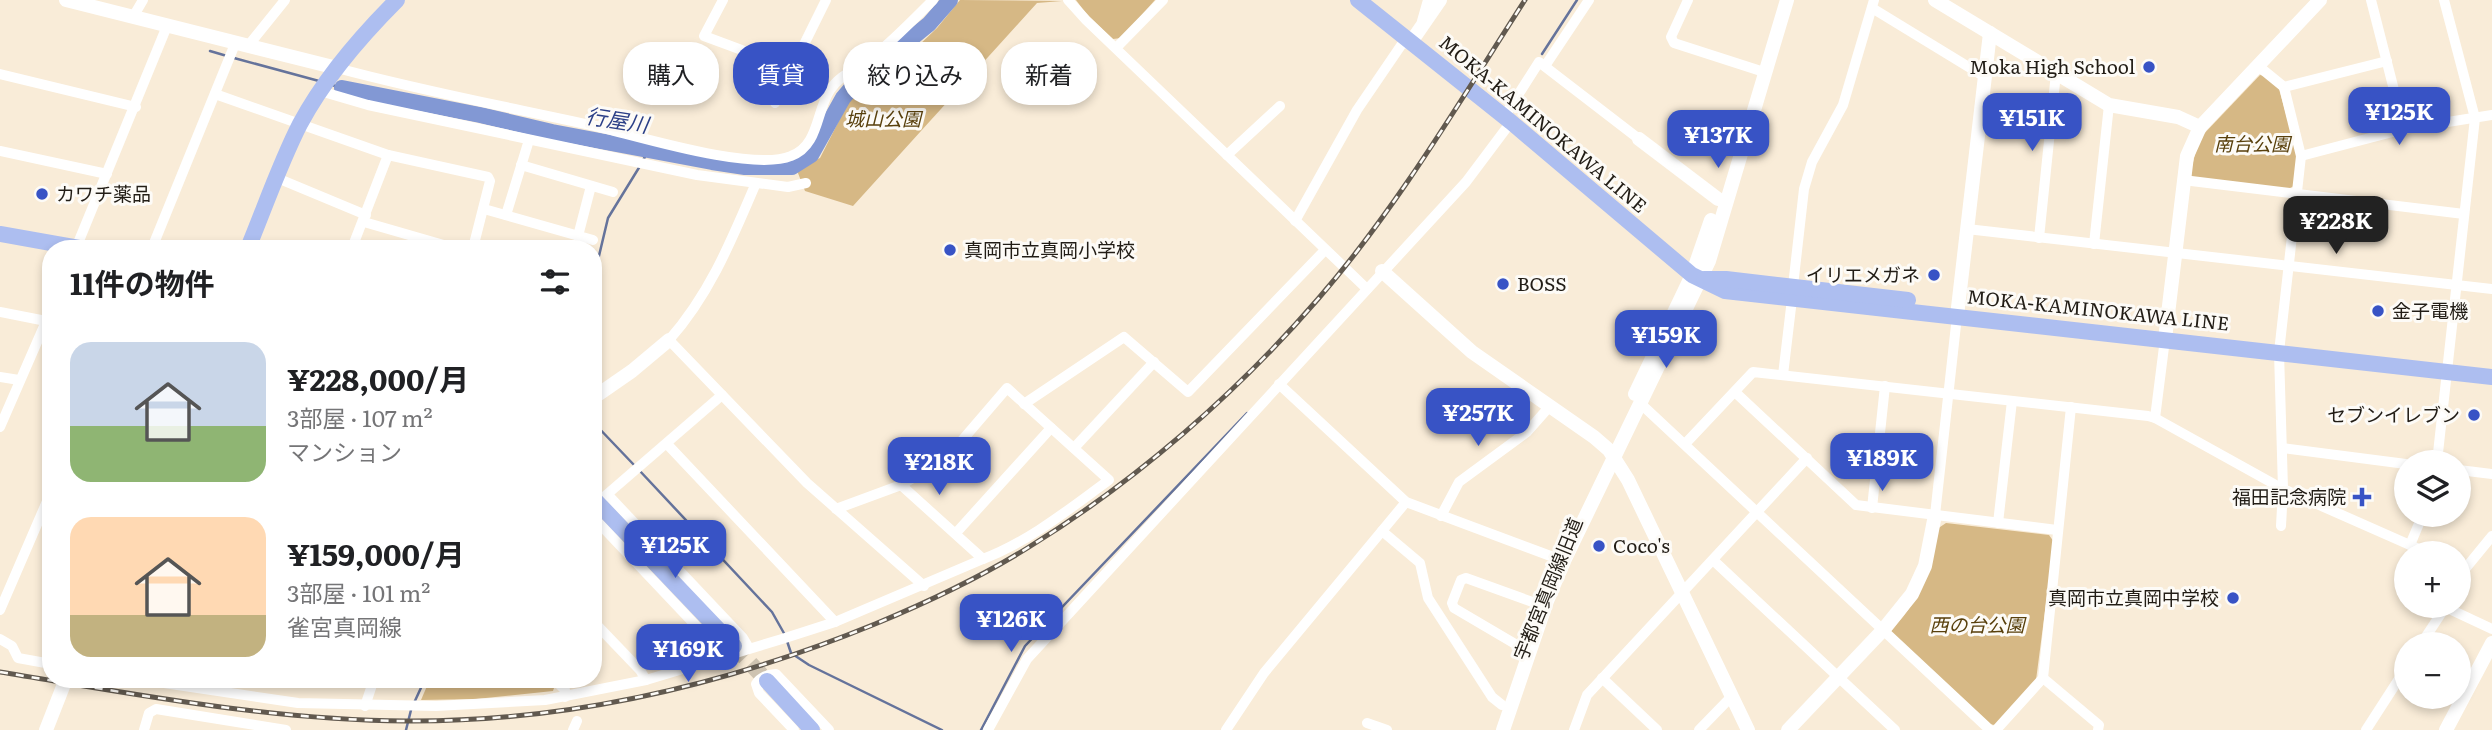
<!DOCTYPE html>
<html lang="ja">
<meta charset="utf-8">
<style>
:root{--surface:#fff;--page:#f6f6f6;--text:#202124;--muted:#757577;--accent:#3853c5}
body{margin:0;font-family:Literata,"Noto Sans JP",serif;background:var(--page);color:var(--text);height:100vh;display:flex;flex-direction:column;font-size:26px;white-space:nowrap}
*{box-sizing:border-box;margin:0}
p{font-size:23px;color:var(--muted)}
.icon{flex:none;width:38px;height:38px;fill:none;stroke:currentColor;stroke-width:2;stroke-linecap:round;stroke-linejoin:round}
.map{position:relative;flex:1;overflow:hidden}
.side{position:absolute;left:42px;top:240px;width:560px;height:448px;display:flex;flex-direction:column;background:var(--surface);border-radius:28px;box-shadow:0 4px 10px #0003}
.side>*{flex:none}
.top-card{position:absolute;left:623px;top:42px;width:665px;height:63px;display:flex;gap:14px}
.tools{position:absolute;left:2394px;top:450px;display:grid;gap:14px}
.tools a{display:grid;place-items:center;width:77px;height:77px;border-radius:50%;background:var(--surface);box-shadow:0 4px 10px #0003;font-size:35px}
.price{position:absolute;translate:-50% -60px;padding:0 16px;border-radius:14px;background:var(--accent);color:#fff;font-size:23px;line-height:46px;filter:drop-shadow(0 2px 4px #0008)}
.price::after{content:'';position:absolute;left:50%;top:42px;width:21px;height:16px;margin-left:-10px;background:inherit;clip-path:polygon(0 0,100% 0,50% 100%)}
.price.active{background:#222;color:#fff}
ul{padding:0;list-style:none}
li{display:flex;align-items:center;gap:21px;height:175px;padding:0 28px}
li span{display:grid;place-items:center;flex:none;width:196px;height:140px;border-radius:21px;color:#555}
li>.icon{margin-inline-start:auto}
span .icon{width:84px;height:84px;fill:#fffc;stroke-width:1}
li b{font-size:30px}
h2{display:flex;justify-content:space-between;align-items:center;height:84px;padding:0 28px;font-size:30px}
.pill{padding:0 24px;border-radius:28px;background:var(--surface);box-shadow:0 4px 10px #0003;font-size:24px;line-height:63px}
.pill.active{background:var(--accent);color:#fff}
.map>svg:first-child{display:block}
.green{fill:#d6b885}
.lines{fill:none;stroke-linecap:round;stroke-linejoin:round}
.stream{stroke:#65739b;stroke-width:2.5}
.river{stroke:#8298d4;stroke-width:16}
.primary-tunnel{stroke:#cec3b1;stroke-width:16;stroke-dasharray:16 8;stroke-linecap:butt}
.street{stroke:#fff;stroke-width:10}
.secondary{stroke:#fff;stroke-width:14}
.primary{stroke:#adbef0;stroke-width:16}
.rail-casing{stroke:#61594f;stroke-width:5}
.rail{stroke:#fdfbf7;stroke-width:2.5;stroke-dasharray:8;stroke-linecap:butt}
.poi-dot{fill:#3853c5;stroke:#fdfbf7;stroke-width:2.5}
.labels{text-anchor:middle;stroke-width:6;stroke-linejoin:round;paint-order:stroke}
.poi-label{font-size:19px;fill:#221d16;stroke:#fdfbf7;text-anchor:end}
.park-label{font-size:19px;font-style:italic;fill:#59400c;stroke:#fdfbf7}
.street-label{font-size:19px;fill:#221d16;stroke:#fdfbf7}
.water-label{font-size:21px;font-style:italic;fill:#2b3f87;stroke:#fdfbf7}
</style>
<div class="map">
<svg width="2492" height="730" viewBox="0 0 2492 730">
<rect width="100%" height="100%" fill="#f9ecd8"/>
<g class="green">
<polygon points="960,0 1062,1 1037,3 853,206 805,191 796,168 820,158 848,103 858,90 898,65 937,28"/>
<polygon points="1076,0 1155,0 1121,38 1113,39 1088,16"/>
<polygon points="2260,75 2265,76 2279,89 2298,157 2294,186 2286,190 2193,179 2190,174 2199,139"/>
<path d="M1946,523L2049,535L2054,542L2036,680L1995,725L1988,724L1889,634C1918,600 1934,575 1937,529Z"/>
<polygon points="430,679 546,679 554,688 553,691 476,699 421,700"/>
</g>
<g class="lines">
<g class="stream">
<polyline points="210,51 227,56"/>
<polyline points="1542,54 1577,0"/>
<polyline points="234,58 319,81"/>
<polyline points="332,85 342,88"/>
<polyline points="643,160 649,150"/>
<polyline points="593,281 608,218 640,166"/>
<polyline points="593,422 635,466"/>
<polyline points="639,470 772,612 785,635"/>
<polyline points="787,641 791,653 809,665 942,730"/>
<polyline points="414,703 425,679"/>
<polyline points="406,730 411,710"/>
<polyline points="981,730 1025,646 1247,413"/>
</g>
<polyline class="river" points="342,88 480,115 552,132 712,162 745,167 792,167 811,155 843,98 854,85 929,24 950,0"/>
<polyline class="primary-tunnel" points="734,646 767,681"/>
<g class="street">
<polyline points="723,0 704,36 793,69"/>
<polyline points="1068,0 1086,20 1367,289"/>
<polyline points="1688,0 1671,37 1674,43 1764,72"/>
<polyline points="2371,0 2404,129"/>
<polyline points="1872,8 1985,77"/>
<polyline points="133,17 143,0"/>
<polyline points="1422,21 1428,0"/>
<polyline points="248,46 285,0"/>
<polyline points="1117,47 1163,0"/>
<polyline points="2257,65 2284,87 2301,156 2279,352 2283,489 2428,553"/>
<polyline points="1545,66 1589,0"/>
<path d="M337,68C422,91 508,107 595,126C638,136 753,172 791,156C819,146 816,111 830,90C839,76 854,70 867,61C886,48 916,17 933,0"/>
<polyline points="850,70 869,94"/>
<polyline points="0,74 136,107"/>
<polyline points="2284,87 2387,61"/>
<polyline points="320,91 368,105 697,175 788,187 806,183"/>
<polyline points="215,94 388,155 488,177 490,181 473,248"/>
<polyline points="775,103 826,0"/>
<polyline points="1504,117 1539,62 1639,139"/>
<polyline points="0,151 107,174"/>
<polyline points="1227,155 1280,106"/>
<polyline points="2301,156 2404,129 2492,115"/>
<polyline points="521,165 613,192"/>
<polyline points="277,178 366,215"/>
<polyline points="2183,180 2464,214"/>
<path d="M756,183C732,239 710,294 669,340L807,483L924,586"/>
<polyline points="484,209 593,240"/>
<polyline points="506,215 529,140"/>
<polyline points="1295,221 1357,110 1402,44 1411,42"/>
<polyline points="364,222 454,248"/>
<polyline points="1967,229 2492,289"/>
<polyline points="578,236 591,186"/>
<polyline points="2039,238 2056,73"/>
<polyline points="2094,244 2109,105"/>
<polyline points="76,248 167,26"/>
<polyline points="152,248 235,44"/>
<polyline points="352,248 388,155"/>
<polyline points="1793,286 1804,189 1812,162 1843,105 1874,0"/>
<polyline points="0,312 46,321"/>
<polyline points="1783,375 1792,299"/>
<polyline points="0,377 19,380"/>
<polyline points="1279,384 1406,502 1564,561"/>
<polyline points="1736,393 1856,505 2057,530"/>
<polyline points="1024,404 1124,337 1188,392 1325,250"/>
<polyline points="1641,404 1990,730"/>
<polyline points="2155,418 2165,339"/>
<polyline points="0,427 51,310"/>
<polyline points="667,444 835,622"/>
<polyline points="1685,444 1753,372 2148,416 2155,418 2283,489 2281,526"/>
<polyline points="1074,448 1154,362"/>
<polyline points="2282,448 2406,464"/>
<polyline points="2437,462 2475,118 2444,0"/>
<polyline points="2459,470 2492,474"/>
<polyline points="608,495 743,638 749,648"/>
<polyline points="1872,508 1885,386"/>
<path d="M836,509L901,485L946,459L1007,388L1109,480C1069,509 1030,541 983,559"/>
<polyline points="1935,515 1957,316"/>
<polyline points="1441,516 1459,482 1527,432 1550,406"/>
<polyline points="1998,523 2012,401"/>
<polyline points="1382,531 1420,563 1428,598 1492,697 1502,705"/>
<polyline points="956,533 1051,428"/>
<polyline points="2410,545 2423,514"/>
<polyline points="1713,560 1895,730"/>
<polyline points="2459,566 2465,569 2492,536"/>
<polyline points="2445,607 2492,629"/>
<polyline points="0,610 51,492"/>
<polyline points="593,621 640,670 646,680"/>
<polyline points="0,639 12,646 18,658 51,664"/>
<polyline points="2421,644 2446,606"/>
<polyline points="1522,648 1454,608 1452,603 1461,580 1466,578 1538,604"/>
<polyline points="720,658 718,649 595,519 594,514 597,503 722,395"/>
<polyline points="1602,678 1657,730"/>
<polyline points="2043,678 2099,725 2098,730"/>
<polyline points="137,679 298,703 436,706 545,700 646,680 782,639 835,622 983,559 901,485"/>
<polyline points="554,679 565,690 565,697"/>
<polyline points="365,706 374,679"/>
<polyline points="1367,723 1387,730"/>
<polyline points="144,730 149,713 156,709 286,730"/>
<polyline points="573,730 577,721"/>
<path d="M794,730L759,693L756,684C760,677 769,674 776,674L829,730"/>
<polyline points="988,730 1027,659 1466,182 1511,122"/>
<polyline points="1226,730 1264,673 1406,502"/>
<polyline points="1574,730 1587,695 1807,458"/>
<polyline points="1699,730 1732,696"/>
<polyline points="1996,730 2043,678 2071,407"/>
<polyline points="2366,730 2406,668"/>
</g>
<g class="secondary">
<polyline points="66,0 337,68"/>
<polyline points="1935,0 2109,105 2178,117 2200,127"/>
<polyline points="1411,42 1440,0"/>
<polyline points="1639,139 1718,199"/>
<polyline points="1382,271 1472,352 1594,437 1609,450 1628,480 1748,730"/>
<polyline points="1957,316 1990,33"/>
<polyline points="2165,339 2187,156 2200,127 2320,0"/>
<polyline points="1635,394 1692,275 1711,220"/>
<polyline points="593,398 632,371 669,340"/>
<polyline points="46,730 66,679"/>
<polyline points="1503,730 1547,601 1564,561 1709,261 1787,0"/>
<polyline points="1788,730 1883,630 1912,594 1925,566 1935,515"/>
<polyline points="2446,730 2492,643"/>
</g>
<g class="primary">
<polyline points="1358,0 1511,122 1692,275 1725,291 2492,377"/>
<polyline points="0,234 79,248"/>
<path d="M248,248C265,207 280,163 300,124C325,77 360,37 397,0"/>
<polyline points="1704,279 1726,279 1908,300"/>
<polyline points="593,498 734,646"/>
<polyline points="767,681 812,730"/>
</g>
<defs>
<path id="rail" d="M0,672C135,694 269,720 406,721C567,722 726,685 875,624C928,602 981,577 1029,547C1136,481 1236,394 1318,299C1397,208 1460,101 1525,0"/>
</defs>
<use href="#rail" class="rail-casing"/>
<use href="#rail" class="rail"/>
</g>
<g class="poi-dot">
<circle cx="2149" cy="67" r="7"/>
<circle cx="42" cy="194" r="7"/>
<circle cx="950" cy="250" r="7"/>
<circle cx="1934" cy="275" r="7"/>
<circle cx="1503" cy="284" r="7"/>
<circle cx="2378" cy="311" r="7"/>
<circle cx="2474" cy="415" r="7"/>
<path d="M2358.5 486.5h7v7h7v7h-7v7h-7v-7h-7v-7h7z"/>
<circle cx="1599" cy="546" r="7"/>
<circle cx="2233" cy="598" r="7"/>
</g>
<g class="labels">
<g class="poi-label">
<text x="2135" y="74">Moka High School</text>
<text x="56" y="201" text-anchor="start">カワチ薬品</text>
<text x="964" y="257" text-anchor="start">真岡市立真岡小学校</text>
<text x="1920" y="282">イリエメガネ</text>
<text x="1517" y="291" text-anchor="start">BOSS</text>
<text x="2392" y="318" text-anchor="start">金子電機</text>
<text x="2460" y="422">セブンイレブン</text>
<text x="2346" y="504">福田記念病院</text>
<text x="1613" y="553" text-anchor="start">Coco's</text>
<text x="2219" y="605">真岡市立真岡中学校</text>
</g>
<g class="park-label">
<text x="883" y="126">城山公園</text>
<text x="2252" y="151">南台公園</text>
<text x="1977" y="632">西の台公園</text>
</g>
<g class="street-label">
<text transform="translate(1543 124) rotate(40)" y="7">MOKA-KAMINOKAWA LINE</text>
<text transform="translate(2098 310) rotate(6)" y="7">MOKA-KAMINOKAWA LINE</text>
<text transform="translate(1548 589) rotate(-68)" y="7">宇都宮真岡線旧道</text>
</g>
<g class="water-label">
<text transform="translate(617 121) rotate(9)" y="7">行屋川</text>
</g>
</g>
</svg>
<div class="tools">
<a><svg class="icon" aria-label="layers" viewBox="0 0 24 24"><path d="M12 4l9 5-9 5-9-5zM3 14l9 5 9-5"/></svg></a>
<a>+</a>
<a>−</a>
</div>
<b class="price" style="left:2399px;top:147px">¥125K</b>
<b class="price" style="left:2032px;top:153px">¥151K</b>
<b class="price" style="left:1718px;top:170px">¥137K</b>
<b class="price active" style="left:2336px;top:256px">¥228K</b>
<b class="price" style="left:1666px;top:370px">¥159K</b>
<b class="price" style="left:1478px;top:448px">¥257K</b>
<b class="price" style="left:1882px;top:493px">¥189K</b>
<b class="price" style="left:939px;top:497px">¥218K</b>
<b class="price" style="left:675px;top:580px">¥125K</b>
<b class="price" style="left:1011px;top:654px">¥126K</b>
<b class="price" style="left:688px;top:684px">¥169K</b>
<div class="top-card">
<a class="pill">購入</a>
<a class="pill active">賃貸</a>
<a class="pill">絞り込み</a>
<a class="pill">新着</a>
</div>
<section class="side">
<h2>11件の物件<svg class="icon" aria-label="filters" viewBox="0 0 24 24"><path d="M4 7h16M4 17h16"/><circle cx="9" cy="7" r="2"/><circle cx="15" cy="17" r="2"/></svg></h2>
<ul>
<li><span style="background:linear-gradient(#c9d6e8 60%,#8fb573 0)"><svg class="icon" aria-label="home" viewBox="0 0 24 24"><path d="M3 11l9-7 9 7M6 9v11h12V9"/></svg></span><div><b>¥228,000/月</b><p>3部屋 · 107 m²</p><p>マンション</p></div></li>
<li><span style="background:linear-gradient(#ffd9b3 70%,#c2b280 0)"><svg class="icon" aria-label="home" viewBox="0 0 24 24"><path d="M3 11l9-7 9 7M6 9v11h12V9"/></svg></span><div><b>¥159,000/月</b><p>3部屋 · 101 m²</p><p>雀宮真岡線</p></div></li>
</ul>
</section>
</div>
